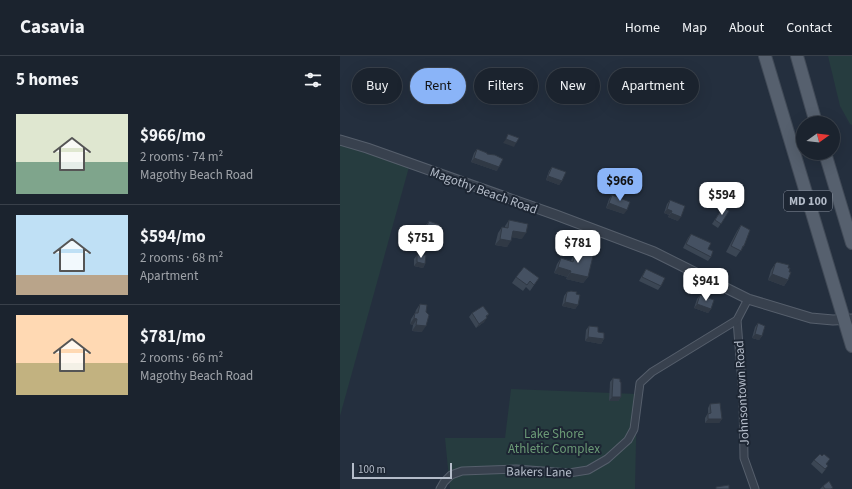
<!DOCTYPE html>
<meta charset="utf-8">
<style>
:root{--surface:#1b232e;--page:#242b36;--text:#f1f3f6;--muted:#a0a4aa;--line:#39404a;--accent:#8ab4f8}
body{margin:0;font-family:"Source Sans 3",sans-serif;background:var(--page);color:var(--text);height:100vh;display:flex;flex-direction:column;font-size:15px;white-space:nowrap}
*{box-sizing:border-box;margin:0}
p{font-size:13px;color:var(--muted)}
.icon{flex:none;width:22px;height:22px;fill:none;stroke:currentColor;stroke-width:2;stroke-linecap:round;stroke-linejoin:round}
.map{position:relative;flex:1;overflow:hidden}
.side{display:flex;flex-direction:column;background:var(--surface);width:340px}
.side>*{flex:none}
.hud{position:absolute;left:12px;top:12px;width:380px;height:36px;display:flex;gap:8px}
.needle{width:26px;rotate:75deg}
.fabs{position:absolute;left:456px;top:60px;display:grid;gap:8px}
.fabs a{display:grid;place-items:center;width:44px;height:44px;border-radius:50%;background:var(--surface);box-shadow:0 4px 16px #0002,0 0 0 1px var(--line);font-size:20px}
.scale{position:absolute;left:12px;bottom:10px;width:100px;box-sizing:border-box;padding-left:4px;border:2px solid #b4bcc9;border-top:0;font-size:11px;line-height:14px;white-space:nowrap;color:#b4bcc9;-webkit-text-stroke:3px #1d2633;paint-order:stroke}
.price{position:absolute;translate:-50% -34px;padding:0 9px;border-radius:8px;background:#fff;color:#222;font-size:13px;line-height:26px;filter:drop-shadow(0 1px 2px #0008)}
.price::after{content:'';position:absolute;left:50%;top:24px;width:12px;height:9px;margin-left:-6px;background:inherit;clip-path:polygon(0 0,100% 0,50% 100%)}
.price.active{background:var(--accent);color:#111}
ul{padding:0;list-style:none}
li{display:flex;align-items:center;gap:12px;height:100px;padding:0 16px}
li+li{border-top:1px solid var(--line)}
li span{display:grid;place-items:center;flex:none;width:112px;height:80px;border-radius:0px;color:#555}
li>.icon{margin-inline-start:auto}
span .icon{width:48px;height:48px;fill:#fffc;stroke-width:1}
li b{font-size:17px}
h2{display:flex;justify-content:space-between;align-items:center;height:48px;padding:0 16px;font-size:17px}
.chip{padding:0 14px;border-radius:18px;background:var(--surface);box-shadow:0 4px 16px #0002,0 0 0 1px var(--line);font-size:14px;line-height:36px}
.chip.active{background:var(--accent);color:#111}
header{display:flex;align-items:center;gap:24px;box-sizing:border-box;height:56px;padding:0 20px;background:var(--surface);border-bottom:1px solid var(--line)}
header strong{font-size:19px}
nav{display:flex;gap:22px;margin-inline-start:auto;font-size:14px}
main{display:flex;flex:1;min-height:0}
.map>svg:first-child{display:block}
.green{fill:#263c3f}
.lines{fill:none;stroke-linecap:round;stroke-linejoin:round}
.minor-casing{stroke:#565f6c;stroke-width:9}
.tertiary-casing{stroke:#565f6c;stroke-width:11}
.primary-casing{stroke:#414a57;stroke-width:14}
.minor{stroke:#38414e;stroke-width:7}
.tertiary{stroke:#38414e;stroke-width:9}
.primary{stroke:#56606e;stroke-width:12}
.wall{fill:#3b4654}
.shaded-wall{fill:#303945}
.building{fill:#455162;stroke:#303945}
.labels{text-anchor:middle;stroke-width:4;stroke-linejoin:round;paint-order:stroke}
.shield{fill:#1d2633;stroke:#878f9c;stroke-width:1}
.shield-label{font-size:12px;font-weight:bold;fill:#b4bcc9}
.street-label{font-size:13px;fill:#b4bcc9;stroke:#1d2633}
.park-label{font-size:13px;fill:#6b9a76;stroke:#1d2633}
</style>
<header>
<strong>Casavia</strong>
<nav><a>Home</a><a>Map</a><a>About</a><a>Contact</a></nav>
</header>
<main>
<section class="side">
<h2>5 homes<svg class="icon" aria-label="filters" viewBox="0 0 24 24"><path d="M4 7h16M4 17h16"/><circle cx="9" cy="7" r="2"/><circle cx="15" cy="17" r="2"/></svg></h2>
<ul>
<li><span style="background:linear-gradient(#dfe7d0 60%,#7fa58c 0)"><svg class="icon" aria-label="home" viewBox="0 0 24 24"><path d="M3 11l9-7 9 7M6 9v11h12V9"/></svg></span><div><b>$966/mo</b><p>2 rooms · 74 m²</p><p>Magothy Beach Road</p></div></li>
<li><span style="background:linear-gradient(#bfe0f5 75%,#b9a48a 0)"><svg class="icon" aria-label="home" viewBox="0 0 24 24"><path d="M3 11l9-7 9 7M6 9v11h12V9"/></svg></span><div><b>$594/mo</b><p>2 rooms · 68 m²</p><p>Apartment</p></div></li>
<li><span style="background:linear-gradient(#ffd9b3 60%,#c2b280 0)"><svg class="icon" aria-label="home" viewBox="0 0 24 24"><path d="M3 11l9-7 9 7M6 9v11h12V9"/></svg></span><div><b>$781/mo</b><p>2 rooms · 66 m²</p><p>Magothy Beach Road</p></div></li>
</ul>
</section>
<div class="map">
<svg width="512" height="433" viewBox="0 0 512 433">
<rect width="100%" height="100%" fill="#242f3e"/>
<g class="green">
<polygon points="488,0 512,0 512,69 510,68 500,50"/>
<polygon points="0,89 69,111 0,360"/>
<polygon points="171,333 297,338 295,433 110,433 105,382 165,382"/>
</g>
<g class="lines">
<defs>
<g id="minor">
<polyline points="408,243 397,264 403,341 404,402 415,433"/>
<polyline points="100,433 104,426 111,419 122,415 176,413 229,417 248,414 267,403 288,384 294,373 300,327 312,316 397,264"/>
</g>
<polyline id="tertiary" points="0,84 27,92 216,159 314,196 408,243 471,262 493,264 512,263"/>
<g id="primary">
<polyline points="425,0 512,290"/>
<polyline points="457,0 476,67"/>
<polyline points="485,97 512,187"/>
</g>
</defs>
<use href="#minor" class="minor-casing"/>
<use href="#tertiary" class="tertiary-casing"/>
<use href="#primary" class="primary-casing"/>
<use href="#minor" class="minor"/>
<use href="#tertiary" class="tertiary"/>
<use href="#primary" class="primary"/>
</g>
<g class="wall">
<polygon points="137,93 147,98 157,115 131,106 134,97"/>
<polygon points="212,111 222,125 219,129 206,124 209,115"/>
<polygon points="272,139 284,158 266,152 269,143"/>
<polygon points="330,144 338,165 328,161 329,159 324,157 327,148"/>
<polygon points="383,151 389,155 378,172 372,168"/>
<polygon points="169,164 182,183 172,181 167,191 155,189 158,177 162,171 165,172 165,170"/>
<polygon points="89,165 98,176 95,180 86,177 86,175 84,174 86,169"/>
<polygon points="401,169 404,190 396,201 386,196 397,175"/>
<polygon points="351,178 368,193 371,201 368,205 343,192 348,182"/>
<polygon points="238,195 248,221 243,227 226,223 227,221 214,217 217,208 221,202 231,205 232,202 236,196 237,196"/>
<polygon points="77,199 85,208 83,212 74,210 74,203"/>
<polygon points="435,208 448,212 449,216 448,224 444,230 428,224 431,214"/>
<polygon points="306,213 321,230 318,234 299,225"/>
<polygon points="176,221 199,222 190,235 186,231 183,235 172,227"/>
<polygon points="227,236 236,238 238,249 235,253 222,250 224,240"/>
<polygon points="360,239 371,253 368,257 354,252 357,243"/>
<polygon points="80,248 82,276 72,275 73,269 70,268 71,263 75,257 76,254"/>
<polygon points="132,257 149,258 146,261 144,266 136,272 129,261"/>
<polygon points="418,267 422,280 419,284 412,282 415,271"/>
<polygon points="249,270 258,276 264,283 261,288 245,285 246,274"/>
<polygon points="273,322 281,341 278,345 269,345 270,326"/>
<polygon points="370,348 382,363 379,367 365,367 365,362 368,357 368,352"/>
<polygon points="474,404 487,408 488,410 482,418 471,408"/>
<polygon points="483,430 492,433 480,433"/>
</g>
<g class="shaded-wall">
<polygon points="166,83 176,87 174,91 163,87"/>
<polygon points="134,102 159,111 157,115 131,106"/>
<polygon points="208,120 222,125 219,129 206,124"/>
<polygon points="269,147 287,154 284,158 266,152"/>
<polygon points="327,153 332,155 329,159 324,157"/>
<polygon points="331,157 341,161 338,165 328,161"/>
<polygon points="87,170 89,171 86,175 84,174"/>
<polygon points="89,173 98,176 95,180 86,177"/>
<polygon points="173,175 186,177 182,183 169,181"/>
<polygon points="160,183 171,185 167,191 155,189"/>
<polygon points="77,206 85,208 83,212 74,210"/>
<polygon points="218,211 231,215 227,221 214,217"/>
<polygon points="230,217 248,221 243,227 226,223"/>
<polygon points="432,218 448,224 444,230 428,224"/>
<polygon points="225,246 238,249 235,253 222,250"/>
<polygon points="357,248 371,253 368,257 354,252"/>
<polygon points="74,262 77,263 73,269 70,268"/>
<polygon points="147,262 144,266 136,272 139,268"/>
<polygon points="76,269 86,270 82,276 72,275"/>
<polygon points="415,278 422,280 419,284 412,282"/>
<polygon points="248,281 264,283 261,288 245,285"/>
<polygon points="272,341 281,341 278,345 269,345"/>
<polygon points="368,363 382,363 379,367 365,367"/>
</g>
<g class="building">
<polygon points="168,78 179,82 176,87 166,83"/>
<polygon points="137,93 147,97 147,98 155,99 163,103 159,111 134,102"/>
<polygon points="212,111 226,116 222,125 208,120"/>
<polygon points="272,139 290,146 287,154 269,147"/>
<polygon points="330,144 345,150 341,161 331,157 332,155 327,153"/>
<polygon points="383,151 389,155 381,168 375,164"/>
<polygon points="169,164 188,168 186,177 173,175 171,185 160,183 162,171 168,172"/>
<polygon points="89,165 100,169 98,176 89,173 89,171 87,170"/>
<polygon points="401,169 410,174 404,190 403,190 401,195 391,190"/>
<polygon points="351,178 371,187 368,193 373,195 371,201 346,188"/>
<polygon points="238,195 253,200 248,221 230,217 231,215 218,211 221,202 233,206 236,196 238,196"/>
<polygon points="77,199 86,199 85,208 77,206"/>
<polygon points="437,206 449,209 448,212 450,212 449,216 451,216 448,224 432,218 435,208"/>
<polygon points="184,211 199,222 194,229 190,225 187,229 176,221"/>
<polygon points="306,213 325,222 321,230 302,221"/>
<polygon points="231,235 237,236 236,238 240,239 238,249 225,246 227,236"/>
<polygon points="360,239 374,244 371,253 357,248"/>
<polygon points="80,248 87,249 86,256 89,259 86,270 76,269 77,263 74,262 75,257 78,257"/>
<polygon points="143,250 149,258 146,260 147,262 139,268 132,257"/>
<polygon points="418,267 425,270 422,280 415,278"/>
<polygon points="249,270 258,271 258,276 264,277 264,283 248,281"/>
<polygon points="273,322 280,323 280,326 281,326 281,341 272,341"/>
<polygon points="380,347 382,363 368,363 368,358 371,357 370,348"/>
<polygon points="480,398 482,400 484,398 490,403 486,408 488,410 485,413 474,404"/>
<polygon points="489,425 493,432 491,433 485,433 483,430"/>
<polygon points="389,429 389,433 376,433 376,431"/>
</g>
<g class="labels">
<rect class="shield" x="444" y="135" width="48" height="20" rx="3"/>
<g class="shield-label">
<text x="468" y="149">MD 100</text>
</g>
<g class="street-label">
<text transform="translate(144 134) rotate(20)" y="5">Magothy Beach Road</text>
<text transform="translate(401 337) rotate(-93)" y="5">Johnsontown Road</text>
<text transform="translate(199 415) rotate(1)" y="5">Bakers Lane</text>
</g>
<g class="park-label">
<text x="214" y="382">Lake Shore<tspan x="214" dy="15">Athletic Complex</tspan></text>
</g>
</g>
</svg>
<div class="fabs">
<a><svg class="needle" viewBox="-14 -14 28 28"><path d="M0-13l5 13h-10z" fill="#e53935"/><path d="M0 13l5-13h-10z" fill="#a0a4aa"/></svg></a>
</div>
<div class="scale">100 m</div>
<b class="price active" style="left:280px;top:146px">$966</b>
<b class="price" style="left:382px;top:160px">$594</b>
<b class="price" style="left:81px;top:203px">$751</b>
<b class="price" style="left:238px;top:208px">$781</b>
<b class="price" style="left:366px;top:246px">$941</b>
<div class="hud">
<a class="chip">Buy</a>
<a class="chip active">Rent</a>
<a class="chip">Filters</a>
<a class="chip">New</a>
<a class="chip">Apartment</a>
</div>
</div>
</main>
